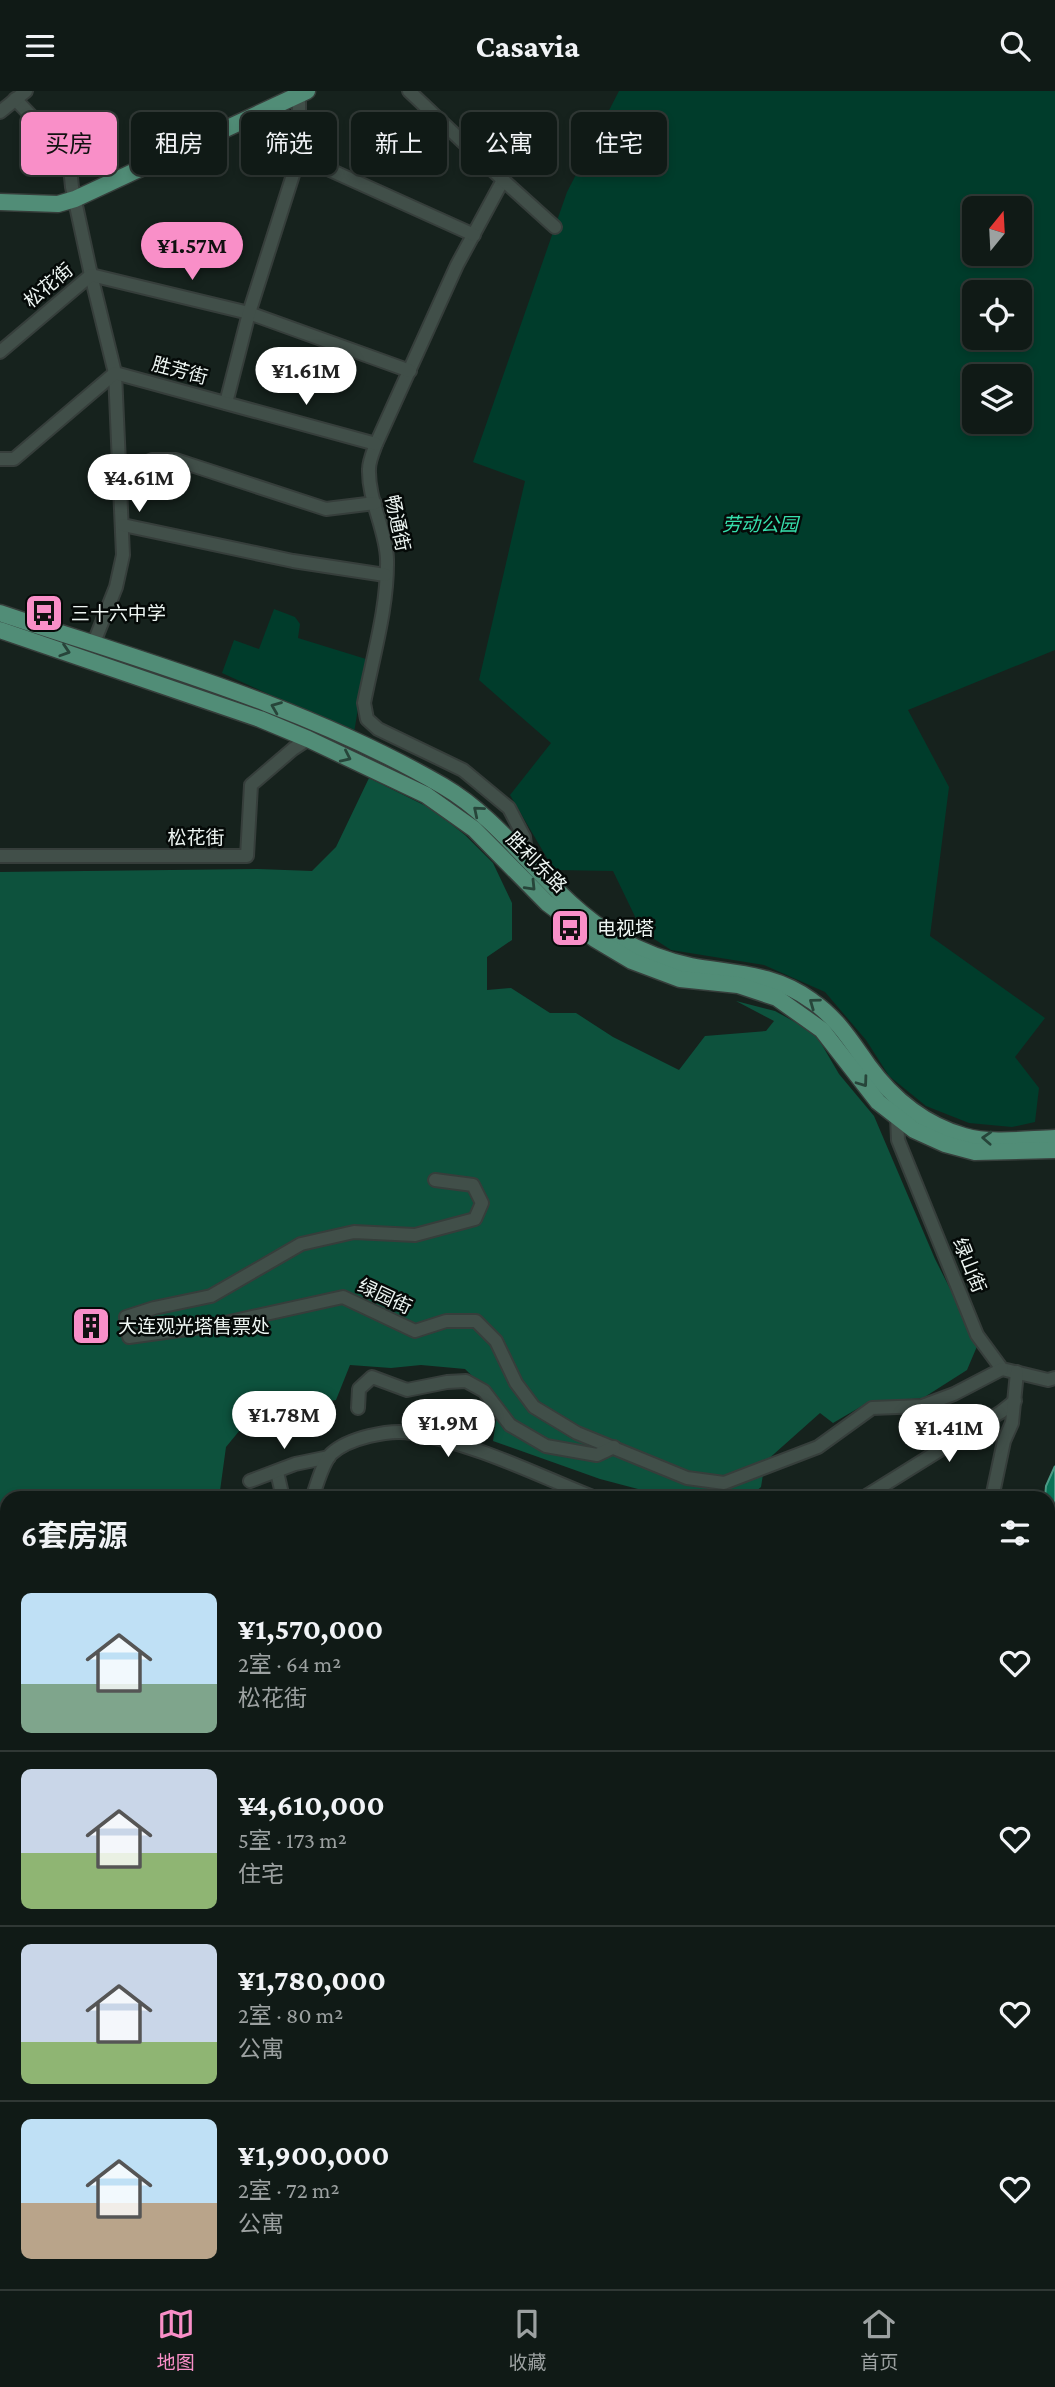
<!DOCTYPE html>
<html lang="zh">
<meta charset="utf-8">
<style>
:root{--surface:#101a16;--page:#1e2723;--text:#f1f3f6;--muted:#9ca1a1;--line:#303835;--accent:#f98fc8}
body{margin:0;font-family:"Crimson Pro","Noto Sans SC",serif;background:var(--page);color:var(--text);height:100vh;display:flex;flex-direction:column;font-size:26px;white-space:nowrap}
*{box-sizing:border-box;margin:0}
p{font-size:23px;color:var(--muted)}
.icon{flex:none;width:38px;height:38px;fill:none;stroke:currentColor;stroke-width:2;stroke-linecap:round;stroke-linejoin:round}
.map{position:relative;flex:1;overflow:hidden}
.details{position:absolute;left:0px;top:1400px;width:1055px;height:798px;display:flex;flex-direction:column;background:var(--surface);border-radius:21px 21px 0 0;box-shadow:0 4px 10px #0003,0 0 0 2px var(--line)}
.details>*{flex:none}
.guide{position:absolute;left:21px;top:21px;width:700px;height:63px;display:flex;gap:14px}
.needle{width:46px;rotate:18deg}
.buttons{position:absolute;left:962px;top:105px;display:grid;gap:14px}
.buttons a{display:grid;place-items:center;width:70px;height:70px;border-radius:10px;background:var(--surface);box-shadow:0 4px 10px #0003,0 0 0 2px var(--line);font-size:35px}
.price{position:absolute;translate:-50% -60px;padding:0 16px;border-radius:24px;background:#fff;color:#222;font-size:23px;line-height:46px;filter:drop-shadow(0 2px 4px #0008)}
.price::after{content:'';position:absolute;left:50%;top:42px;width:21px;height:16px;margin-left:-10px;background:inherit;clip-path:polygon(0 0,100% 0,50% 100%)}
.price.selected{background:var(--accent);color:#111}
ul{padding:0;list-style:none}
li{display:flex;align-items:center;gap:21px;height:175px;padding:0 21px}
li+li{border-top:2px solid var(--line)}
li span{display:grid;place-items:center;flex:none;width:196px;height:140px;border-radius:10px;color:#555}
li>.icon{margin-inline-start:auto}
span .icon{width:84px;height:84px;fill:#fffc;stroke-width:1}
li b{font-size:30px}
h2{display:flex;justify-content:space-between;align-items:center;height:84px;padding:0 21px;font-size:30px}
.tag{padding:0 24px;border-radius:10px;background:var(--surface);box-shadow:0 4px 10px #0003,0 0 0 2px var(--line);font-size:24px;line-height:63px}
.tag.selected{background:var(--accent);color:#111}
header{display:flex;justify-content:space-between;align-items:center;height:91px;padding:0 21px;background:var(--surface);font-size:32px;font-weight:700}
.tabs{display:flex;justify-content:space-around;align-items:center;height:98px;border-top:2px solid var(--line);background:var(--surface);font-size:19px;color:var(--muted)}
.tabs a{display:grid;justify-items:center;gap:4px}
.tabs .selected{color:var(--accent)}
.map>svg:first-child{display:block}
.green{fill:#003c2b;fill-rule:evenodd}
.forest{fill:#0d523d}
.water{fill:#097357;stroke:#4d9a86;stroke-width:2}
.lines{fill:none;stroke-linecap:round;stroke-linejoin:round}
.major-tunnel{stroke:#36423d;stroke-width:16;stroke-dasharray:16 8;stroke-linecap:butt}
.minor-casing{stroke:#363e3b;stroke-width:16}
.major-casing{stroke:#363e3b;stroke-width:19}
.minor{stroke:#414f49;stroke-width:12}
.major{stroke:#518d77;stroke-width:16}
.oneway{stroke:#27453a}
.labels{text-anchor:middle;stroke-width:5;stroke-linejoin:round;paint-order:stroke}
.street-label{font-size:19px;fill:#edf5f2;stroke:#050a08}
.park-label{font-size:19px;font-style:italic;fill:#36e0ad;stroke:#050a08}
.poi-label{font-size:19px;fill:#edf5f2;stroke:#050a08;text-anchor:start}
</style>
<header><svg class="icon" aria-label="menu" viewBox="0 0 24 24"><path d="M4 6h16M4 12h16M4 18h16"/></svg>Casavia<svg class="icon" aria-label="search" viewBox="0 0 24 24"><circle cx="10" cy="10" r="6"/><path d="M15 15l6 6"/></svg></header>
<div class="map">
<svg width="1055" height="2198" viewBox="0 0 1055 2198">
<rect width="100%" height="100%" fill="#16221d"/>
<g class="green">
<path d="M619,0H1055V559L908,619L949,696L930,845L1045,927L1015,966L1039,997L1035,1031L1012,1036L969,1032L926,1015L889,985L866,949L825,901L764,874L671,859L642,840L613,780L554,779L510,704L551,652L479,589L525,390L473,371L567,101ZM975,117H1020V163H975ZM975,201H1020V247H975ZM975,285H1020V331H975Z"/>
<polygon points="274,518 295,526 300,533 298,547 366,568 354,642 222,582 234,549 259,558"/>
</g>
<g class="forest">
<polygon points="369,687 432,718 465,744 493,772 512,812 512,849 487,866 487,899 511,897 550,922 576,922 613,946 679,979 705,945 766,940 774,930 736,910 775,920 815,942 839,983 874,1025 935,1168 978,1253 967,1279 923,1307 867,1312 833,1332 820,1322 765,1371 761,1396 748,1407 672,1407 600,1388 493,1350 499,1311 465,1278 421,1274 391,1277 350,1274 336,1309 254,1322 226,1356 219,1407 7,1407 7,1948 0,1947 0,781 258,778 312,780 336,756"/>
<polygon points="7,2176 7,2191 125,2191 147,2198 0,2198 0,2177"/>
<polygon points="287,2191 605,2191 610,2198 283,2198"/>
</g>
<polygon class="water" points="1055,1375 1055,1443 1054,1443 1048,1436 1048,1407 1045,1407 1046,1395"/>
<g class="lines">
<g class="major-tunnel">
<polyline points="0,2067 7,2066"/>
<polyline points="0,2090 7,2090"/>
</g>
<defs>
<g id="minor">
<path d="M409,0L503,89L457,174L376,353C373,361 369,370 369,378C368,409 386,438 387,468C388,516 373,565 364,612L367,628L378,638L463,679L509,717L524,746L527,768"/>
<polyline points="15,8 62,57 69,67 72,96 91,184 115,282 123,464 116,496 93,554"/>
<polyline points="0,21 26,0"/>
<polyline points="299,65 474,144"/>
<polyline points="503,89 555,136"/>
<polyline points="0,261 91,184 249,222 410,280"/>
<polyline points="226,312 249,222 299,65 299,3"/>
<polyline points="0,368 14,368 115,282 376,353"/>
<polyline points="120,383 152,369 176,369 326,418 375,412"/>
<polyline points="123,434 293,470 385,484"/>
<polyline points="0,765 247,765 251,694 293,658 308,648"/>
<polyline points="897,1027 898,1049 977,1244 1002,1278 1048,1289 1055,1287"/>
<polyline points="435,1089 473,1094 482,1112 475,1128 415,1144 354,1141 301,1153 211,1205 154,1217 126,1226 129,1246 216,1234 343,1206 415,1240 446,1230 476,1230 496,1250 516,1292 534,1316 577,1342 687,1387 724,1392 818,1356 872,1317 922,1315 954,1303 1002,1278"/>
<polyline points="358,1317 359,1298 372,1286 407,1299 447,1291 466,1290 484,1300 510,1334 546,1355 597,1364 614,1356"/>
<polyline points="277,1381 283,1407"/>
<polyline points="250,1390 295,1373 329,1366"/>
<path d="M312,1407C317,1394 322,1373 331,1363C348,1347 389,1338 412,1342C474,1352 537,1384 595,1407"/>
<polyline points="863,1407 1001,1321 1015,1310"/>
<polyline points="992,1407 1004,1350 1012,1332 1017,1281"/>
<polyline points="1048,1598 1055,1596"/>
<polyline points="1048,1837 1055,1837"/>
<polyline points="806,2198 808,2191"/>
</g>
<g id="major">
<polyline points="0,111 58,113 75,108 307,0"/>
<path d="M0,522C149,572 306,615 443,695C510,734 549,808 617,847C639,859 666,870 691,875C735,883 774,882 812,910C837,927 851,950 868,974C892,1007 923,1033 964,1045C991,1053 1026,1048 1055,1047"/>
<polyline points="0,539 260,628 308,648 426,704 474,738 547,812 595,848 632,870 680,888 738,894 777,907 822,939 878,1011 914,1039 945,1053 975,1061 1055,1059"/>
<polyline points="942,2191 953,2198"/>
<polyline points="961,2191 972,2198"/>
</g>
</defs>
<use href="#minor" class="minor-casing"/>
<use href="#major" class="major-casing"/>
<use href="#minor" class="minor"/>
<use href="#major" class="major"/>
</g>
<defs><path id="oneway-chevron" d="M-2-3.5L2.5 0L-2 3.5" fill="none" stroke-width="1.6" stroke-linecap="round" stroke-linejoin="round" transform="scale(1.75)"/></defs>
<g class="oneway">
<use href="#oneway-chevron" transform="translate(65 560) rotate(18)"/>
<use href="#oneway-chevron" transform="translate(276 616) rotate(-158)"/>
<use href="#oneway-chevron" transform="translate(346 666) rotate(25)"/>
<use href="#oneway-chevron" transform="translate(478 720) rotate(-140)"/>
<use href="#oneway-chevron" transform="translate(531 795) rotate(46)"/>
<use href="#oneway-chevron" transform="translate(814 912) rotate(-144)"/>
<use href="#oneway-chevron" transform="translate(863 991) rotate(54)"/>
<use href="#oneway-chevron" transform="translate(987 1047) rotate(-177)"/>
</g>
<defs>
<symbol id="bus-square" viewBox="-11 -11 22 22"><rect x="-9" y="-9" width="18" height="18" rx="4" fill="#f98fc8" stroke="#050a08"/><path d="M-5-6H5V4H4V6H2V4H-2V6H-4V4H-5ZM-3.5-4V0h7V-4ZM-3.5 1.2v1.5H-2V1.2ZM2 1.2v1.5H3.5V1.2Z" fill="#111"/></symbol>
<symbol id="building-square" viewBox="-11 -11 22 22"><rect x="-9" y="-9" width="18" height="18" rx="4" fill="#f98fc8" stroke="#050a08"/><path d="M-4-6H4V6H1V3H-1V6H-4ZM-2.5-4.3h1.7v1.8h-1.7ZM.8-4.3h1.7v1.8H.8ZM-2.5-1h1.7V.8h-1.7ZM.8-1h1.7V.8H.8Z" fill="#111"/></symbol>
</defs>
<g fill-rule="evenodd">
<use href="#bus-square" x="22" y="500" width="44" height="44"/>
<use href="#bus-square" x="548" y="815" width="44" height="44"/>
<use href="#building-square" x="69" y="1213" width="44" height="44"/>
</g>
<g class="labels">
<g class="street-label">
<text transform="translate(48 194) rotate(-40)" y="7">松花街</text>
<text transform="translate(180 279) rotate(15)" y="7">胜芳街</text>
<text transform="translate(398 432) rotate(78)" y="7">畅通街</text>
<text x="196" y="753">松花街</text>
<text transform="translate(537 771) rotate(45)" y="7">胜利东路</text>
<text transform="translate(970 1174) rotate(68)" y="7">绿山街</text>
<text transform="translate(385 1205) rotate(25)" y="7">绿园街</text>
</g>
<g class="park-label">
<text x="760" y="440">劳动公园</text>
</g>
<g class="poi-label">
<text x="71" y="529">三十六中学</text>
<text x="597" y="844">电视塔</text>
<text x="118" y="1242">大连观光塔售票处</text>
</g>
</g>
</svg>
<div class="buttons">
<a><svg class="needle" viewBox="-14 -14 28 28"><path d="M0-13l5 13h-10z" fill="#e53935"/><path d="M0 13l5-13h-10z" fill="#9ca1a1"/></svg></a>
<a><svg class="icon" aria-label="locate" viewBox="0 0 24 24"><circle cx="12" cy="12" r="6"/><path d="M12 2v4M12 18v4M2 12h4M18 12h4"/></svg></a>
<a><svg class="icon" aria-label="layers" viewBox="0 0 24 24"><path d="M12 4l9 5-9 5-9-5zM3 14l9 5 9-5"/></svg></a>
</div>
<b class="price selected" style="left:192px;top:191px">¥1.57M</b>
<b class="price" style="left:306px;top:316px">¥1.61M</b>
<b class="price" style="left:139px;top:423px">¥4.61M</b>
<b class="price" style="left:284px;top:1360px">¥1.78M</b>
<b class="price" style="left:448px;top:1368px">¥1.9M</b>
<b class="price" style="left:949px;top:1373px">¥1.41M</b>
<div class="guide">
<a class="tag selected">买房</a>
<a class="tag">租房</a>
<a class="tag">筛选</a>
<a class="tag">新上</a>
<a class="tag">公寓</a>
<a class="tag">住宅</a>
</div>
<section class="details">
<h2>6套房源<svg class="icon" aria-label="filters" viewBox="0 0 24 24"><path d="M4 7h16M4 17h16"/><circle cx="9" cy="7" r="2"/><circle cx="15" cy="17" r="2"/></svg></h2>
<ul>
<li><span style="background:linear-gradient(#bfe0f5 65%,#7fa58c 0)"><svg class="icon" aria-label="home" viewBox="0 0 24 24"><path d="M3 11l9-7 9 7M6 9v11h12V9"/></svg></span><div><b>¥1,570,000</b><p>2室 · 64 m²</p><p>松花街</p></div><svg class="icon" aria-label="heart" viewBox="0 0 24 24"><path d="M12 20l-8-8c-3-5 5-10 8-4 3-6 11-1 8 4z"/></svg></li>
<li><span style="background:linear-gradient(#c9d6e8 60%,#8fb573 0)"><svg class="icon" aria-label="home" viewBox="0 0 24 24"><path d="M3 11l9-7 9 7M6 9v11h12V9"/></svg></span><div><b>¥4,610,000</b><p>5室 · 173 m²</p><p>住宅</p></div><svg class="icon" aria-label="heart" viewBox="0 0 24 24"><path d="M12 20l-8-8c-3-5 5-10 8-4 3-6 11-1 8 4z"/></svg></li>
<li><span style="background:linear-gradient(#c9d6e8 70%,#8fb573 0)"><svg class="icon" aria-label="home" viewBox="0 0 24 24"><path d="M3 11l9-7 9 7M6 9v11h12V9"/></svg></span><div><b>¥1,780,000</b><p>2室 · 80 m²</p><p>公寓</p></div><svg class="icon" aria-label="heart" viewBox="0 0 24 24"><path d="M12 20l-8-8c-3-5 5-10 8-4 3-6 11-1 8 4z"/></svg></li>
<li><span style="background:linear-gradient(#bfe0f5 60%,#b9a48a 0)"><svg class="icon" aria-label="home" viewBox="0 0 24 24"><path d="M3 11l9-7 9 7M6 9v11h12V9"/></svg></span><div><b>¥1,900,000</b><p>2室 · 72 m²</p><p>公寓</p></div><svg class="icon" aria-label="heart" viewBox="0 0 24 24"><path d="M12 20l-8-8c-3-5 5-10 8-4 3-6 11-1 8 4z"/></svg></li>
</ul>
</section>
</div>
<nav class="tabs">
<a class="selected"><svg class="icon" aria-label="map" viewBox="0 0 24 24"><path d="M3 6l6-2 6 2 6-2v14l-6 2-6-2-6 2zM9 4v14M15 6v14"/></svg>地图</a>
<a><svg class="icon" aria-label="saved" viewBox="0 0 24 24"><path d="M7 4h10v16l-5-4-5 4z"/></svg>收藏</a>
<a><svg class="icon" aria-label="home" viewBox="0 0 24 24"><path d="M3 11l9-7 9 7M6 9v11h12V9"/></svg>首页</a>
</nav>
